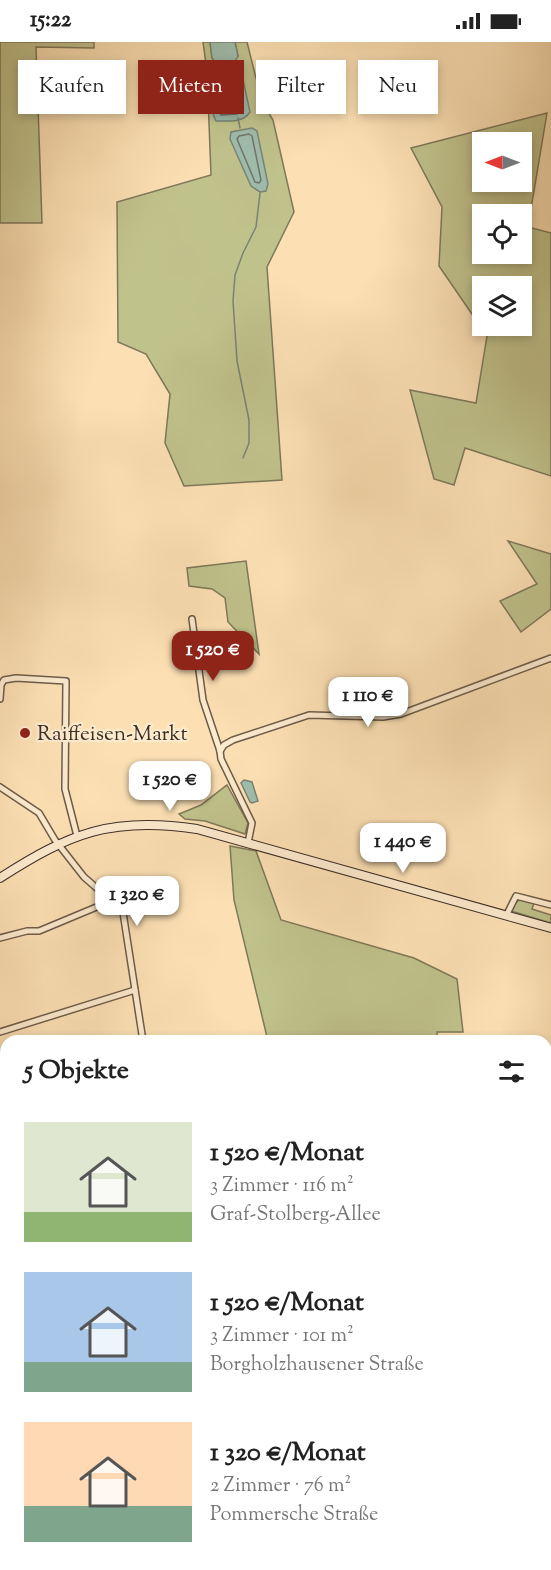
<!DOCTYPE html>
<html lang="de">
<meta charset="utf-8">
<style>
:root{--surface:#fff;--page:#f6f6f6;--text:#222;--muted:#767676;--accent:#8f2418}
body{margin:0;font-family:"Sorts Mill Goudy",serif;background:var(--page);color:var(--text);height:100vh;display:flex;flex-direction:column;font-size:22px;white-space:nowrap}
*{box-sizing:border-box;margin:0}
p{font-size:20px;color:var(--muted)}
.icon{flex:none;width:33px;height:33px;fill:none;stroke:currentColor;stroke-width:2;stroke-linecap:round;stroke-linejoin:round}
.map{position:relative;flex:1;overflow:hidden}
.side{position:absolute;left:0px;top:993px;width:552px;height:536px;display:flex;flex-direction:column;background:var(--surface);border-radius:18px 18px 0 0;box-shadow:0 3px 9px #0003}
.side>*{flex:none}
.guide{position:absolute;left:18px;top:18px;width:516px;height:54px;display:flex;gap:12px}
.needle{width:39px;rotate:270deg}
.fabs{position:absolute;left:472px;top:90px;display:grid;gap:12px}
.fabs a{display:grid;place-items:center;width:60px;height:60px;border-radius:0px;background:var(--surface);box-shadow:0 3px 9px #0003;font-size:30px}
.price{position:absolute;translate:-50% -51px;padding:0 14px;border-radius:12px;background:#fff;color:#222;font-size:20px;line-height:39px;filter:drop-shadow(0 2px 3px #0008)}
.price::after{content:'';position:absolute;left:50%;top:36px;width:18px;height:14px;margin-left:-9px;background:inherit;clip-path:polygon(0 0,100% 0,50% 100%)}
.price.active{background:var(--accent);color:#fff}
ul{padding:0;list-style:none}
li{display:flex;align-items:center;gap:18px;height:150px;padding:0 24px}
li span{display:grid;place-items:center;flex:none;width:168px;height:120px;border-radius:0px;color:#555}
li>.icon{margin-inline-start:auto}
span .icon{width:72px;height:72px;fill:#fffc;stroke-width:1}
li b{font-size:26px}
h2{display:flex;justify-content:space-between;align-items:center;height:72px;padding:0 24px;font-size:26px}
.tag{padding:0 21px;border-radius:0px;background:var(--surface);box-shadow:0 3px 9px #0003;font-size:21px;line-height:54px}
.tag.active{background:var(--accent);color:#fff}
.status{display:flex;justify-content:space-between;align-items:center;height:42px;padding:0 30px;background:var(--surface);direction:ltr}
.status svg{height:16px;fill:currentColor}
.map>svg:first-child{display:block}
.green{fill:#c0c28c;stroke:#7e785a;stroke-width:1.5;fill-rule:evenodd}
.water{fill:#9fbdac;stroke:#788477;stroke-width:1.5}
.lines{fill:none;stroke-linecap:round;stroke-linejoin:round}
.shore{stroke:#6e766a;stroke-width:1.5}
.stream{stroke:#788477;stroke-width:1.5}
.street-casing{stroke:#6d5b4a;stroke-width:8}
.secondary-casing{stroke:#3d2f27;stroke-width:10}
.street{stroke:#fdebce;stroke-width:5}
.secondary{stroke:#fdebce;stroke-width:8}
.poi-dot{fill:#8f2418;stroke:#fdebce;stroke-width:2}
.labels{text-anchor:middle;stroke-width:4.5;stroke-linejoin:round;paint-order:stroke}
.poi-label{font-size:21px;fill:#3d2f27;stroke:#fdebce;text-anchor:start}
</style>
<div class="status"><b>15:22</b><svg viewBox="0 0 49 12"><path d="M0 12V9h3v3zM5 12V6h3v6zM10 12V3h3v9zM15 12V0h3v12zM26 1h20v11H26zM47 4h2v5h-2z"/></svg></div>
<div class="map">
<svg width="551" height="1528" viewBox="0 0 551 1528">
<rect width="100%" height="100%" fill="#fce0b4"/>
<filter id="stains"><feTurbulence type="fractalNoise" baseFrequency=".00333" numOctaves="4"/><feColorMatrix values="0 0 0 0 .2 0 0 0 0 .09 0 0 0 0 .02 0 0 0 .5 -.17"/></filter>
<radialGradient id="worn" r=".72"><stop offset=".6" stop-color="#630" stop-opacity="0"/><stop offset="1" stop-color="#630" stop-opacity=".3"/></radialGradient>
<g class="green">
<polygon points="0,0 94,0 94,6 36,5 42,181 0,181"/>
<polygon points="203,0 210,0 212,16 238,14 235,0 247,0 262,60 273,78 294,170 267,225 282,438 184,444 165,401 170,352 146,312 118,300 117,160 211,133 207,30"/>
<path d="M547,71L528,185L551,191V434L465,406L454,443L434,437L410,348L476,361L487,294L439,224L442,165L411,106ZM483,100H522V140H483ZM483,172H522V212H483ZM522,244V284H483V244Z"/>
<polygon points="508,499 551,512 551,567 521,590 500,559 537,542"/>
<polygon points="246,519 259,612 228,580 225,556 212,547 189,544 187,526"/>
<polygon points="227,743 248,781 245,792 205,779 185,777 179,772 201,763"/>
<polygon points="230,804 256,809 281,878 414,916 457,937 463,990 437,990 437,999 268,999 234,858"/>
<polygon points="521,857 534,861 532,867 551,873 551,881 511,869 514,862"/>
<polygon points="546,1066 551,1067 551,1398 546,1397"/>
<polygon points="551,1522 551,1528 494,1528 494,1527"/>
</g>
<g class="water">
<polygon points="210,0 235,0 238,14 234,21 217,23 212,16"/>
<path d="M236,27L241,28L250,70C243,81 228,79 216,79C210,68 208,42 213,30Z"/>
<polygon points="252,86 257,89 268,142 266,149 260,150 251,144 230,97 231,90"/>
<polygon points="244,738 252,740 258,759 252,761 250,760 241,741"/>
</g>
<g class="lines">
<g class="shore">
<polygon points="233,34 237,36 243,68 237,72 221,73 219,70 217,38"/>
<polygon points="249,92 252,94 261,138 259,141 255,140 237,97 239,94"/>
</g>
<g class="stream">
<polyline points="226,21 228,31"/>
<polyline points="238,76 240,86"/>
<polyline points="243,416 249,401 249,378 237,319 233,259 235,233 243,211 256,185 260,151"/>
<polyline points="321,1522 324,1528"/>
<polyline points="332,1522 336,1528"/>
</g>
<defs>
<g id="street">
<polyline points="192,577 203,658 220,709 221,717 252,781 248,801"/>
<polyline points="0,657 1,643 4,638 16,636 66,639 65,747 77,794"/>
<polyline points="220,709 224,703 233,698 309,673 383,675 401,672 551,616"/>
<polyline points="0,745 39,771 55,798 84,835 107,855 122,864 143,999"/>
<polyline points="506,874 516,854 551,863"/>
<polyline points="0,896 27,889 39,889 99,864 105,859 107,855"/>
<polyline points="0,990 135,948"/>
<polyline points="0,1169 6,1171"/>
<polyline points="0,1336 6,1334"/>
</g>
<g id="secondary">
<path d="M0,836C70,791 112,774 197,787L551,886"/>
<polyline points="0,1049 6,1052"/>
<polyline points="326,1522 329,1528"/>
</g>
</defs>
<use href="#street" class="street-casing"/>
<use href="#secondary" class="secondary-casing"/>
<use href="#street" class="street"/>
<use href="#secondary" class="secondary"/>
</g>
<circle class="poi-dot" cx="25" cy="691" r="6"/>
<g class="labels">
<g class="poi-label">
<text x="37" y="698">Raiffeisen-Markt</text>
</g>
</g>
<rect width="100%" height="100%" filter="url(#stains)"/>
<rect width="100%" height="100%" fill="url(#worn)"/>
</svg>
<div class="fabs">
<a><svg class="needle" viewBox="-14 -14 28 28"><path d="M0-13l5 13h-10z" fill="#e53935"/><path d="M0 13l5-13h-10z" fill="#767676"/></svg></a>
<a><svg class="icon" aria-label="locate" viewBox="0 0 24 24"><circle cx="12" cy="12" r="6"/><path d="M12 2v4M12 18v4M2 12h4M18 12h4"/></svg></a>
<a><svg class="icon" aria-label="layers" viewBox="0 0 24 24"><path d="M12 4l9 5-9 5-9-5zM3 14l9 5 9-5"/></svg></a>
</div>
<b class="price active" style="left:213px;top:640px">1 520 €</b>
<b class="price" style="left:368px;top:686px">1 110 €</b>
<b class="price" style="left:170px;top:770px">1 520 €</b>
<b class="price" style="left:403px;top:832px">1 440 €</b>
<b class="price" style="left:137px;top:885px">1 320 €</b>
<div class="guide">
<a class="tag">Kaufen</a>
<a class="tag active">Mieten</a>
<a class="tag">Filter</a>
<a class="tag">Neu</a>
</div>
<section class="side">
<h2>5 Objekte<svg class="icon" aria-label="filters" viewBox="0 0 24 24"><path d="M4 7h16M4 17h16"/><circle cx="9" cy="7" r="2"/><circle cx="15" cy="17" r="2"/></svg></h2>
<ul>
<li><span style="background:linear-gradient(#dfe7d0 75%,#8fb573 0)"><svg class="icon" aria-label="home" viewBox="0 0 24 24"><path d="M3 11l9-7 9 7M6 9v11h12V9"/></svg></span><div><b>1 520 €/Monat</b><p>3 Zimmer · 116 m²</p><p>Graf-Stolberg-Allee</p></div></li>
<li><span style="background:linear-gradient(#a9c7e8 75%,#7fa58c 0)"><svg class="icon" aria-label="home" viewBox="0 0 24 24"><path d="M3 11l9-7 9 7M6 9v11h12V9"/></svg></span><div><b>1 520 €/Monat</b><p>3 Zimmer · 101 m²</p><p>Borgholzhausener Straße</p></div></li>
<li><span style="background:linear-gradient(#ffd9b3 70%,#7fa58c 0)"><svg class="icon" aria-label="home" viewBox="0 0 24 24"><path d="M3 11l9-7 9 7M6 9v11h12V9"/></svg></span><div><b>1 320 €/Monat</b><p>2 Zimmer · 76 m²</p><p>Pommersche Straße</p></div></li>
</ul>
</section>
</div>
